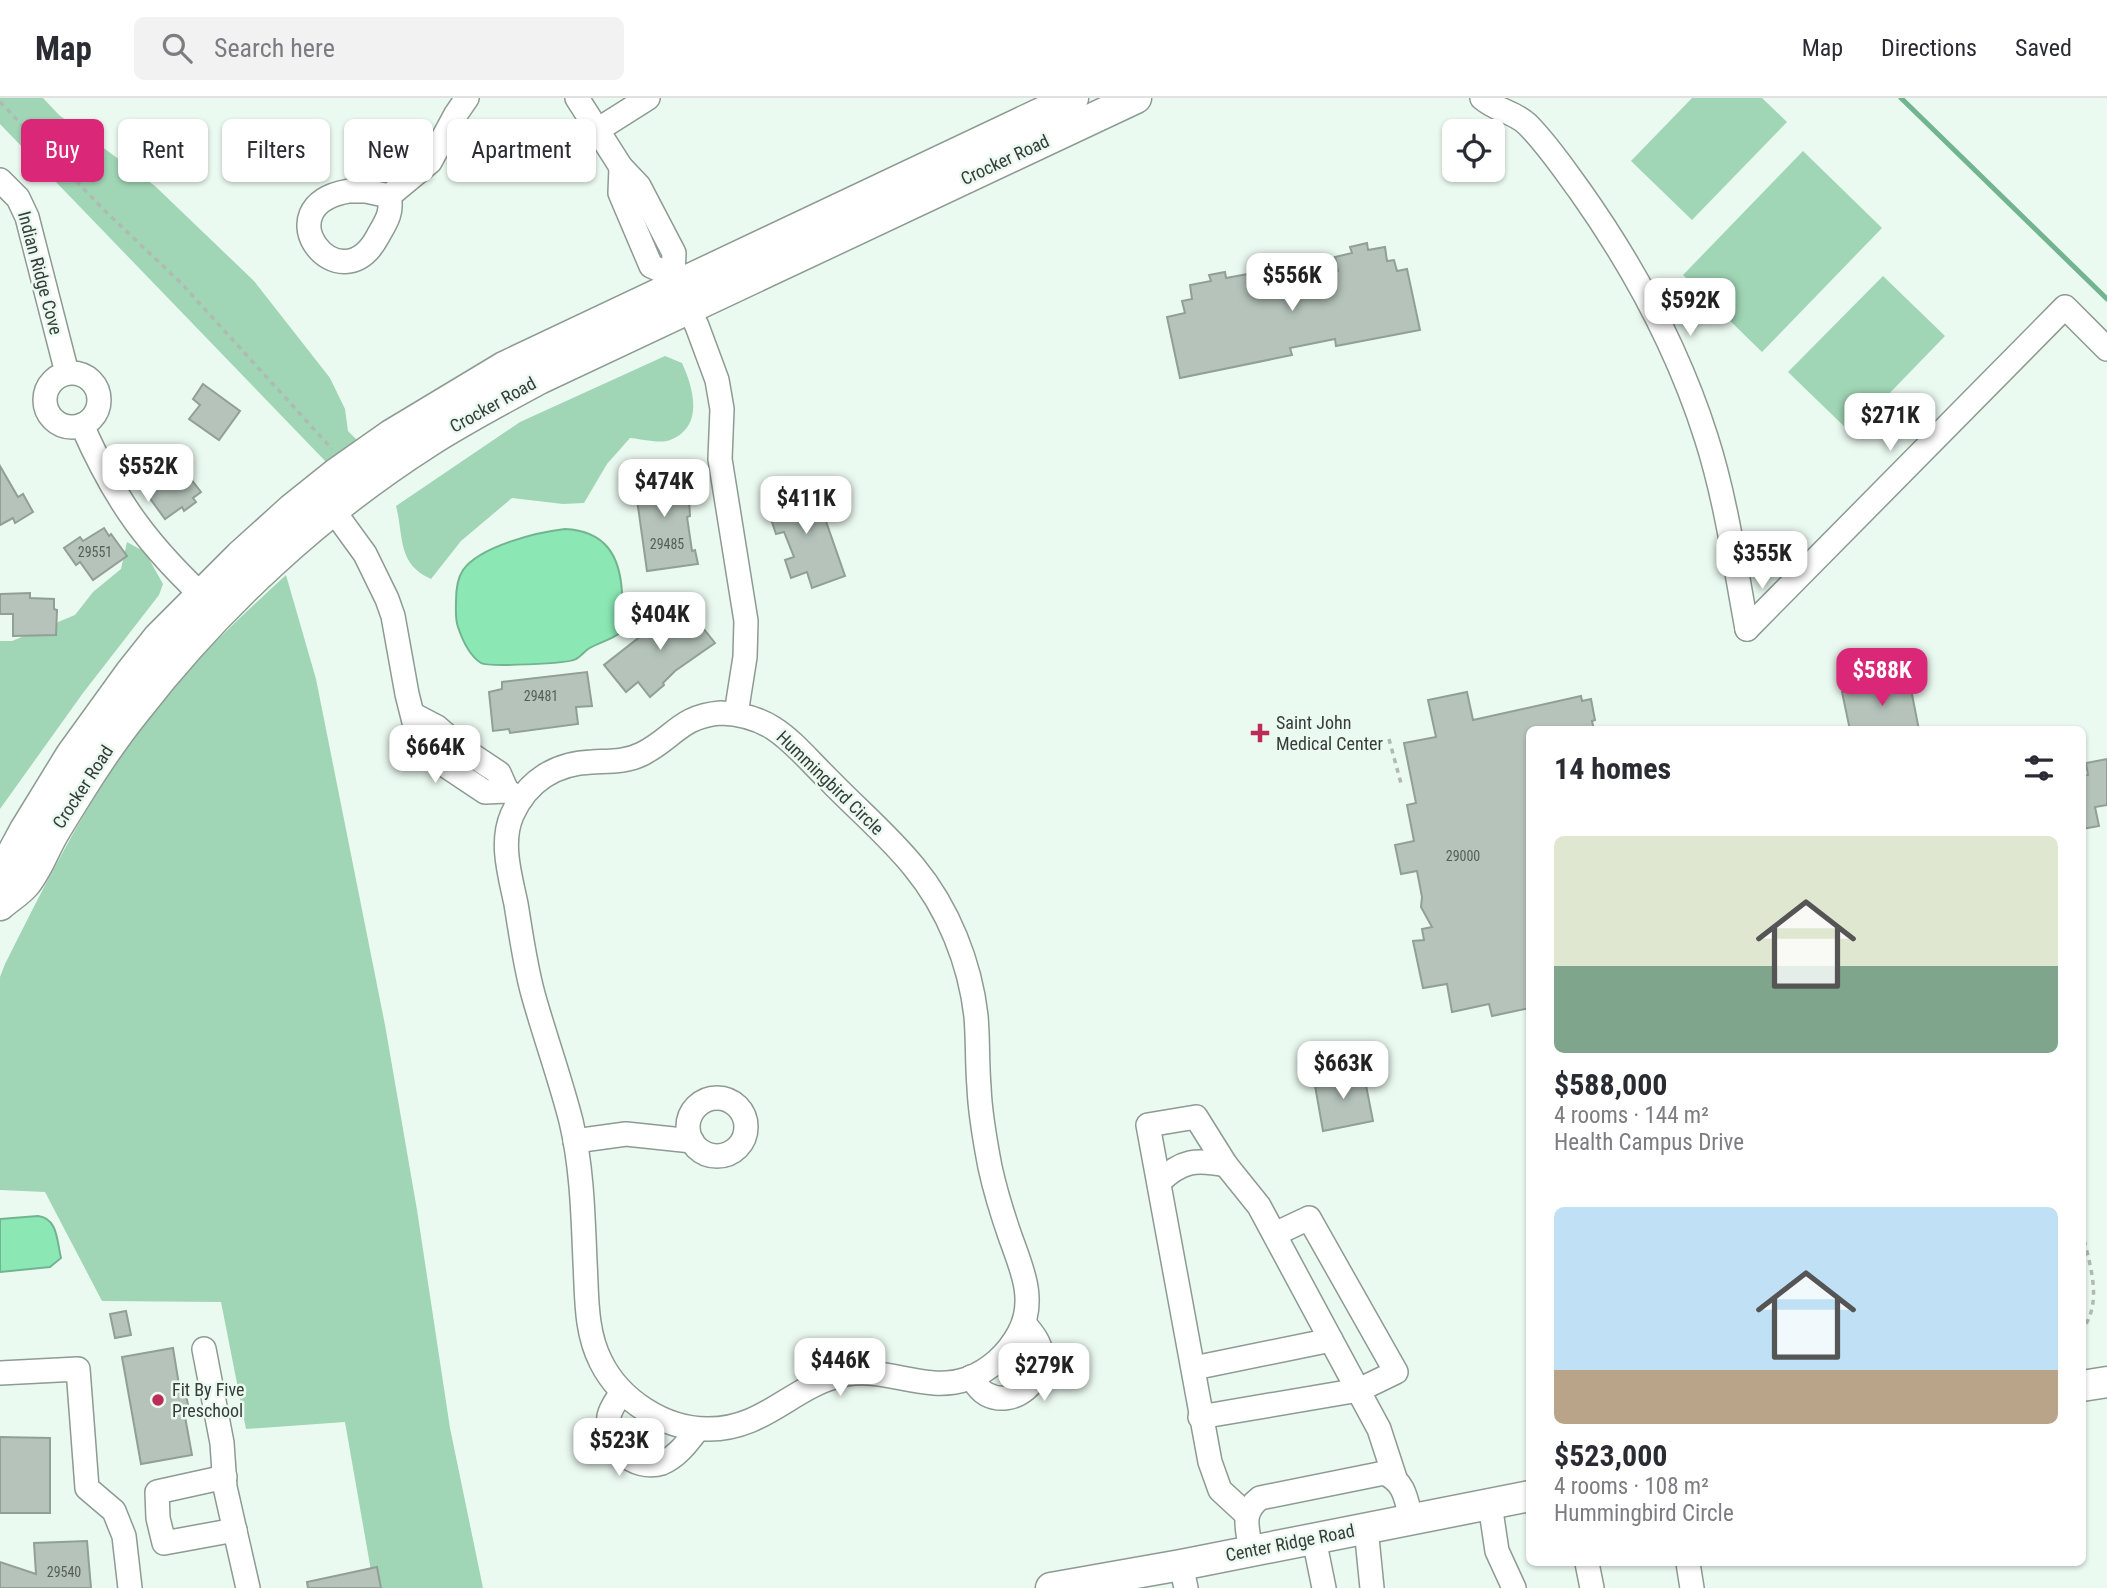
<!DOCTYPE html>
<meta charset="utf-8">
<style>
:root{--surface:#fff;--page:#f2f2f3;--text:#2b2b33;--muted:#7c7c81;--line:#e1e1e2;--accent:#db2777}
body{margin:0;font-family:"Roboto Condensed",sans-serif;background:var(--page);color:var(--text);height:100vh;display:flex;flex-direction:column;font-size:26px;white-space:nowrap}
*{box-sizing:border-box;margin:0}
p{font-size:23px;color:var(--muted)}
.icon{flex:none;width:38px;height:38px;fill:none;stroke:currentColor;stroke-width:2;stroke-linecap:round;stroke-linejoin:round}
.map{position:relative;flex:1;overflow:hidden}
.drawer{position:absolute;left:1526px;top:628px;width:560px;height:840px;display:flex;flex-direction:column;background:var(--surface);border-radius:10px;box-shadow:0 2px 5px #0004}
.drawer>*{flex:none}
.guide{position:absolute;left:21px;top:21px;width:665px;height:63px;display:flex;gap:14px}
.fabs{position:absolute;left:1442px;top:21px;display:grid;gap:14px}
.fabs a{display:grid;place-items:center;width:63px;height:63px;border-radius:10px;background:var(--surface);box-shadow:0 2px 5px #0004;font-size:35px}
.price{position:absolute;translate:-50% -60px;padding:0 16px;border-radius:14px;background:#fff;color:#222;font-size:23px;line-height:46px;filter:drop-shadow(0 2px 4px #0008)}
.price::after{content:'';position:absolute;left:50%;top:42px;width:21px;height:16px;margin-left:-10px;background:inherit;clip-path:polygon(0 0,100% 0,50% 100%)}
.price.current{background:var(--accent);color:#fff}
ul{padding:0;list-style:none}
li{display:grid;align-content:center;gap:14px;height:371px;padding:0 28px}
li span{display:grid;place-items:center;height:217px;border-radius:10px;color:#555}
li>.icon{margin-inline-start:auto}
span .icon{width:126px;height:126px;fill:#fffc;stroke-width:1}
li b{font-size:30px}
h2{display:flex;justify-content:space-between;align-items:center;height:84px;padding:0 28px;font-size:30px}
.chip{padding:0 24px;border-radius:10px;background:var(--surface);box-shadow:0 2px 5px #0004;font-size:24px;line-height:63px}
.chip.current{background:var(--accent);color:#fff}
header{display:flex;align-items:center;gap:42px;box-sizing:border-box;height:98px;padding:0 35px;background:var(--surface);border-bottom:2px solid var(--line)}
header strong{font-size:33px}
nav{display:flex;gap:38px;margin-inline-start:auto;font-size:24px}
.search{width:490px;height:63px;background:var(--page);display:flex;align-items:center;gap:18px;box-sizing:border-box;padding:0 24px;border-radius:10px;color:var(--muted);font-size:26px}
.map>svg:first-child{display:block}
.green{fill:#a0d5b5}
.water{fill:#8be8b4;stroke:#72b48f;stroke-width:2}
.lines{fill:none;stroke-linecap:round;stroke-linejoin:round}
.stream{stroke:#72b48f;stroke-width:5}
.building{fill:#b5c3ba;stroke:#919f96;stroke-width:2}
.minor-casing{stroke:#8d9b92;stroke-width:26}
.major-casing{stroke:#8d9b92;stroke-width:33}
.path{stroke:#afbab3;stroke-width:3.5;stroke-dasharray:5 5;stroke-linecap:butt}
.minor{stroke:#fff;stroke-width:23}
.major{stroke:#fff;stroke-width:30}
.poi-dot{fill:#bc2c58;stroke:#ebfaf1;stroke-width:2.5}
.labels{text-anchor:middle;stroke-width:5;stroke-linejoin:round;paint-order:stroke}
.number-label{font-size:14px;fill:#565e59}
.street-label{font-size:18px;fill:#373c39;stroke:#ebfaf1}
.poi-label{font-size:18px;fill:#373c39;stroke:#ebfaf1;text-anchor:start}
</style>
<header>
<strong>Map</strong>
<div class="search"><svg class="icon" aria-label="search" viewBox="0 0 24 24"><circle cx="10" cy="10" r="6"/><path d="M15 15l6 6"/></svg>Search here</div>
<nav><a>Map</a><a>Directions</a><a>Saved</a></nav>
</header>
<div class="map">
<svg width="2107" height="1490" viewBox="0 0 2107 1490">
<rect width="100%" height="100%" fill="#ebfaf1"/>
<g class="green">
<polygon points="0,0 43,0 59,17 155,88 254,183 330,280 345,311 348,333 361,346 330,368 0,26"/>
<polygon points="1692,0 1762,0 1787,24 1692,122 1631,63"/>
<polygon points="1803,53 1882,130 1762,254 1683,177"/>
<polygon points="1883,178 1945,238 1851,335 1788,274"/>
<path d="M665,258L682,265C694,291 704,329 670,342C660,346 641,341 630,340L607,366L584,405L563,406L512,400L461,443L431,481C397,466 404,439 396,408L520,324Z"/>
<polygon points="127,444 145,454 163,486 159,497 83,595 0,711 0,543 12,543 75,517 93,494 121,471"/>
<path d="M286,477L316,581L385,927L417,1112L450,1330L483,1490H374L345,1324L246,1331L221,1204L102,1203L45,1094L0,1092V879L5,866C54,768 104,669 177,586C210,547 248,512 286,477Z"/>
</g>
<g class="water">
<path d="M565,431C605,433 620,457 622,495C623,509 625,520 621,534C612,542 599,544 588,551C584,554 580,559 576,561C568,566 488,569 481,565C470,558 462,541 458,529C455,521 456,511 456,503C456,493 457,481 463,472C480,448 538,434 565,431Z"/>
<path d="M38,1118C58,1120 57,1144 61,1160L50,1169L0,1174V1121Z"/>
</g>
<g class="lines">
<polyline class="stream" points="1901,0 2107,201"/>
</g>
<g class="building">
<polygon points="1367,145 1368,152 1385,149 1387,163 1394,162 1397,173 1407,171 1420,232 1336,248 1335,241 1290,250 1292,257 1180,280 1167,219 1185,215 1182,203 1192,201 1190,187 1211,183 1209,177 1225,174 1226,180 1248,176 1251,190 1288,182 1287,177 1302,174 1303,179 1338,173 1335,159 1352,155 1350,149"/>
<polygon points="203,286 240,313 219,342 189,321 200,307 193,301"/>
<polygon points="0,368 18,399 23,396 33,414 15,425 13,420 0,427"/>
<polygon points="668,369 671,384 688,383 690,418 687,419 692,453 695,452 698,466 647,473 633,373"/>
<polygon points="184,372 201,394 193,400 196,404 184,413 182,409 165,421 143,391 159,380 161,383 174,374 176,377"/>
<polygon points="813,386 845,478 812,490 807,474 791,480 785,462 794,459 784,434 776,436 770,418 773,417 767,402"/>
<polygon points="104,430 109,438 111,436 127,458 93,482 80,464 76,467 64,450 80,439 83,443"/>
<polygon points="30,495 30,500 54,501 54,511 57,512 56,537 13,538 13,516 0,516 0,496"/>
<polygon points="683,505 715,545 675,573 663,585 664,587 650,599 638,584 626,594 604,567"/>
<polygon points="587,574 592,608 576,609 578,626 510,635 509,631 493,633 489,594 502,591 502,584"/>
<polygon points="1909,581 1919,632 1850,632 1842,594"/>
<polygon points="1467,594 1473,622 1581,598 1582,603 1591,601 1595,622 1592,623 1594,632 1530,632 1530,910 1492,918 1489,906 1452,914 1447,886 1423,890 1413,843 1424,842 1422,831 1432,829 1421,809 1422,799 1417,773 1401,776 1395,747 1414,743 1407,707 1416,705 1404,645 1436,639 1428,602"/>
<polygon points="2107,661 2107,707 2095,709 2099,728 2082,731 2082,678 2088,677 2086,665"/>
<polygon points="1363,972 1373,1023 1323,1033 1314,982"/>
<polygon points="126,1213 131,1237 115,1240 110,1216"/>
<polygon points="173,1250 180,1293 185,1292 189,1312 184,1313 192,1357 141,1366 122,1259"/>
<polygon points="0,1339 50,1340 50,1415 0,1415"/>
<polygon points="87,1443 91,1490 0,1490 0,1464 36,1476 34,1445"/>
<polygon points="377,1469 381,1490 308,1490 307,1484"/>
</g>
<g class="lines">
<defs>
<g id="minor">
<polyline points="577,0 621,69 639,88 674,155 673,178 697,228 717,282 722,311 720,361 746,523 745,559 736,616"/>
<path d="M1482,0C1495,12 1515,14 1527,26C1548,47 1563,70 1580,93C1633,168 1678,251 1706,339C1726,401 1735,467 1747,531"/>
<polyline points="599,31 648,0"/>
<polyline points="621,69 620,95 651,168 673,178"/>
<polyline points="0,82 18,100 27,119 67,275"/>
<path d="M349,93H366L389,98C393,114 386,124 378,138C340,210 261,108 349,93Z"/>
<polyline points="389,98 430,64 456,16 467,0"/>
<circle cx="72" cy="302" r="27"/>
<path d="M82,327C116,405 149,449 212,507"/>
<polyline points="333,412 365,456 387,501 393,518 407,596 419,644 440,664 485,694 507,693 521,701"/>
<polyline points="1747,531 2065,209 2107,251"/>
<path d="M721,615C775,617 793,647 829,682C857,711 889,738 914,769C948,810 970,865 976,918C978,941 977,965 979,989C980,1015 985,1043 990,1069C995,1092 1002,1115 1010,1138C1021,1169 1037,1202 1019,1235C1008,1256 989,1273 967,1281C926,1295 888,1269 847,1276C794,1285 766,1332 707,1331C664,1331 620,1302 601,1264C585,1233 587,1197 585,1164C583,1116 582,1069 571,1023C560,980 545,939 533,896C525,867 521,836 516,806C510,777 500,745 512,717C527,683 556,665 592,664C609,663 626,664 642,656C674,640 680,618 721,615Z"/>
<polyline points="414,617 437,629 460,649 499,675 507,693"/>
<circle cx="717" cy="1029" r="29"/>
<polyline points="575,1043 626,1036 692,1043"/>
<path d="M1159,1084C1182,1062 1196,1061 1226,1067"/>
<polyline points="204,1251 222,1345 225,1389 248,1490"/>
<polyline points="1194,1270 1331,1242 1379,1331 1395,1380"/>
<polyline points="0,1275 78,1271 87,1390 114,1413 124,1438 130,1490"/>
<path d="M971,1279C975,1285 979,1292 986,1296C1014,1311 1045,1282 1041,1254C1039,1242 1031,1234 1024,1225"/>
<path d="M622,1294C617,1302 611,1309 609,1318C604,1347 634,1374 662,1365C677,1359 688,1344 698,1331"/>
<polyline points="1200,1319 1359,1292 1396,1274 1309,1120 1275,1136"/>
<polyline points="225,1379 157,1394 158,1420 164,1445 235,1432"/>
<polyline points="1490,1406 1497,1453 1514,1490"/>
<polyline points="1246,1416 1220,1392 1210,1364 1148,1027 1196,1019 1226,1067 1259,1108 1331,1242"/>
<polyline points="1366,1430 1372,1490"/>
<polyline points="1314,1441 1324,1490"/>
<path d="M1251,1453C1248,1431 1240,1415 1260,1400L1384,1375C1405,1384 1406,1401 1411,1421"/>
<polyline points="1587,1465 1592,1490"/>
<polyline points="1688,1465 1692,1490"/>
<polyline points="1181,1467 1186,1490"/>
</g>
<g id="major">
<polyline points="0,800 7,765 25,732 71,657 131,574 158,540 240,458 292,411 337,375 391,337 504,269 1073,0"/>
<path d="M0,807C8,800 18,794 25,786C38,771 45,748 56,731C81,690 106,649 136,612C217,508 317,415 428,344C464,321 502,301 539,281L1136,0"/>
<polyline points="2082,1288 2107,1284"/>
<polyline points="1051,1490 1181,1467 1530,1398"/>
</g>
</defs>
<use href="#minor" class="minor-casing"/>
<use href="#major" class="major-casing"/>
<g class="path">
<polyline points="0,4 105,113 181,185 332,351"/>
<polyline points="1389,641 1402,689"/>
<path d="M2082,1133C2089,1165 2104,1203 2082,1232"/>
</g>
<use href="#minor" class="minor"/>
<use href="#major" class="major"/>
</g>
<g class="poi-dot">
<path d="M1256.5 624.5h7v7h7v7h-7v7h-7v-7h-7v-7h7z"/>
<circle cx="158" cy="1302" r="7"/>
</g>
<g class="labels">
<g class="number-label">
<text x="667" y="451">29485</text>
<text x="95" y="459">29551</text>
<text x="541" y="603">29481</text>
<text x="1463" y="763">29000</text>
<text x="64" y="1479">29540</text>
</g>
<g class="street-label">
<text transform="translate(1005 62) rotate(-25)" y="6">Crocker Road</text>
<text transform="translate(40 175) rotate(75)" y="6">Indian Ridge Cove</text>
<text transform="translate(493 307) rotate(-29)" y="6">Crocker Road</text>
<text transform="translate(830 685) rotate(44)" y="6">Hummingbird Circle</text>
<text transform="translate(83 689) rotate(-57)" y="6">Crocker Road</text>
<text transform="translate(1290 1445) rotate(-11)" y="6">Center Ridge Road</text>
</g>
<g class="poi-label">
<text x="1276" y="631">Saint John<tspan x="1276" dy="21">Medical Center</tspan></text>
<text x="172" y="1298">Fit By Five<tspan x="172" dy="21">Preschool</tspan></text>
</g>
</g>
</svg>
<div class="fabs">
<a><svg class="icon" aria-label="locate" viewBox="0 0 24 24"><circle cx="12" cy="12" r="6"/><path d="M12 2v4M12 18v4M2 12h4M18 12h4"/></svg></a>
</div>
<b class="price" style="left:1292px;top:215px">$556K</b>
<b class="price" style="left:1690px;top:240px">$592K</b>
<b class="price" style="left:1890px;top:355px">$271K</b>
<b class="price" style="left:148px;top:406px">$552K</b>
<b class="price" style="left:664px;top:421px">$474K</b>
<b class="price" style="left:806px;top:438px">$411K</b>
<b class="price" style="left:1762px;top:493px">$355K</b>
<b class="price" style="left:660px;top:554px">$404K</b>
<b class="price current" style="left:1882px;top:610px">$588K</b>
<b class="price" style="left:435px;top:687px">$664K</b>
<b class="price" style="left:1343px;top:1003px">$663K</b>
<b class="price" style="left:840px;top:1300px">$446K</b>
<b class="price" style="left:1044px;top:1305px">$279K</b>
<b class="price" style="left:619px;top:1380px">$523K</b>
<div class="guide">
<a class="chip current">Buy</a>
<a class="chip">Rent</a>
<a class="chip">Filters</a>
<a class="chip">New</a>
<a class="chip">Apartment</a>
</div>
<section class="drawer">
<h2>14 homes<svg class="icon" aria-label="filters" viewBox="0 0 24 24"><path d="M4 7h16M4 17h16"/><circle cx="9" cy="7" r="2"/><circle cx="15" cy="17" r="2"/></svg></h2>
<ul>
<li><span style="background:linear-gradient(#dfe7d0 60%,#7fa58c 0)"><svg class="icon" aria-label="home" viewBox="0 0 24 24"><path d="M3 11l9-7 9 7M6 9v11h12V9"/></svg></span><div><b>$588,000</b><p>4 rooms · 144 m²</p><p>Health Campus Drive</p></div></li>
<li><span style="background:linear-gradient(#bfe0f5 75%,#b9a48a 0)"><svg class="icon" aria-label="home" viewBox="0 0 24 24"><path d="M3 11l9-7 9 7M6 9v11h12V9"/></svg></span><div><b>$523,000</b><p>4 rooms · 108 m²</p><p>Hummingbird Circle</p></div></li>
</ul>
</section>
</div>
